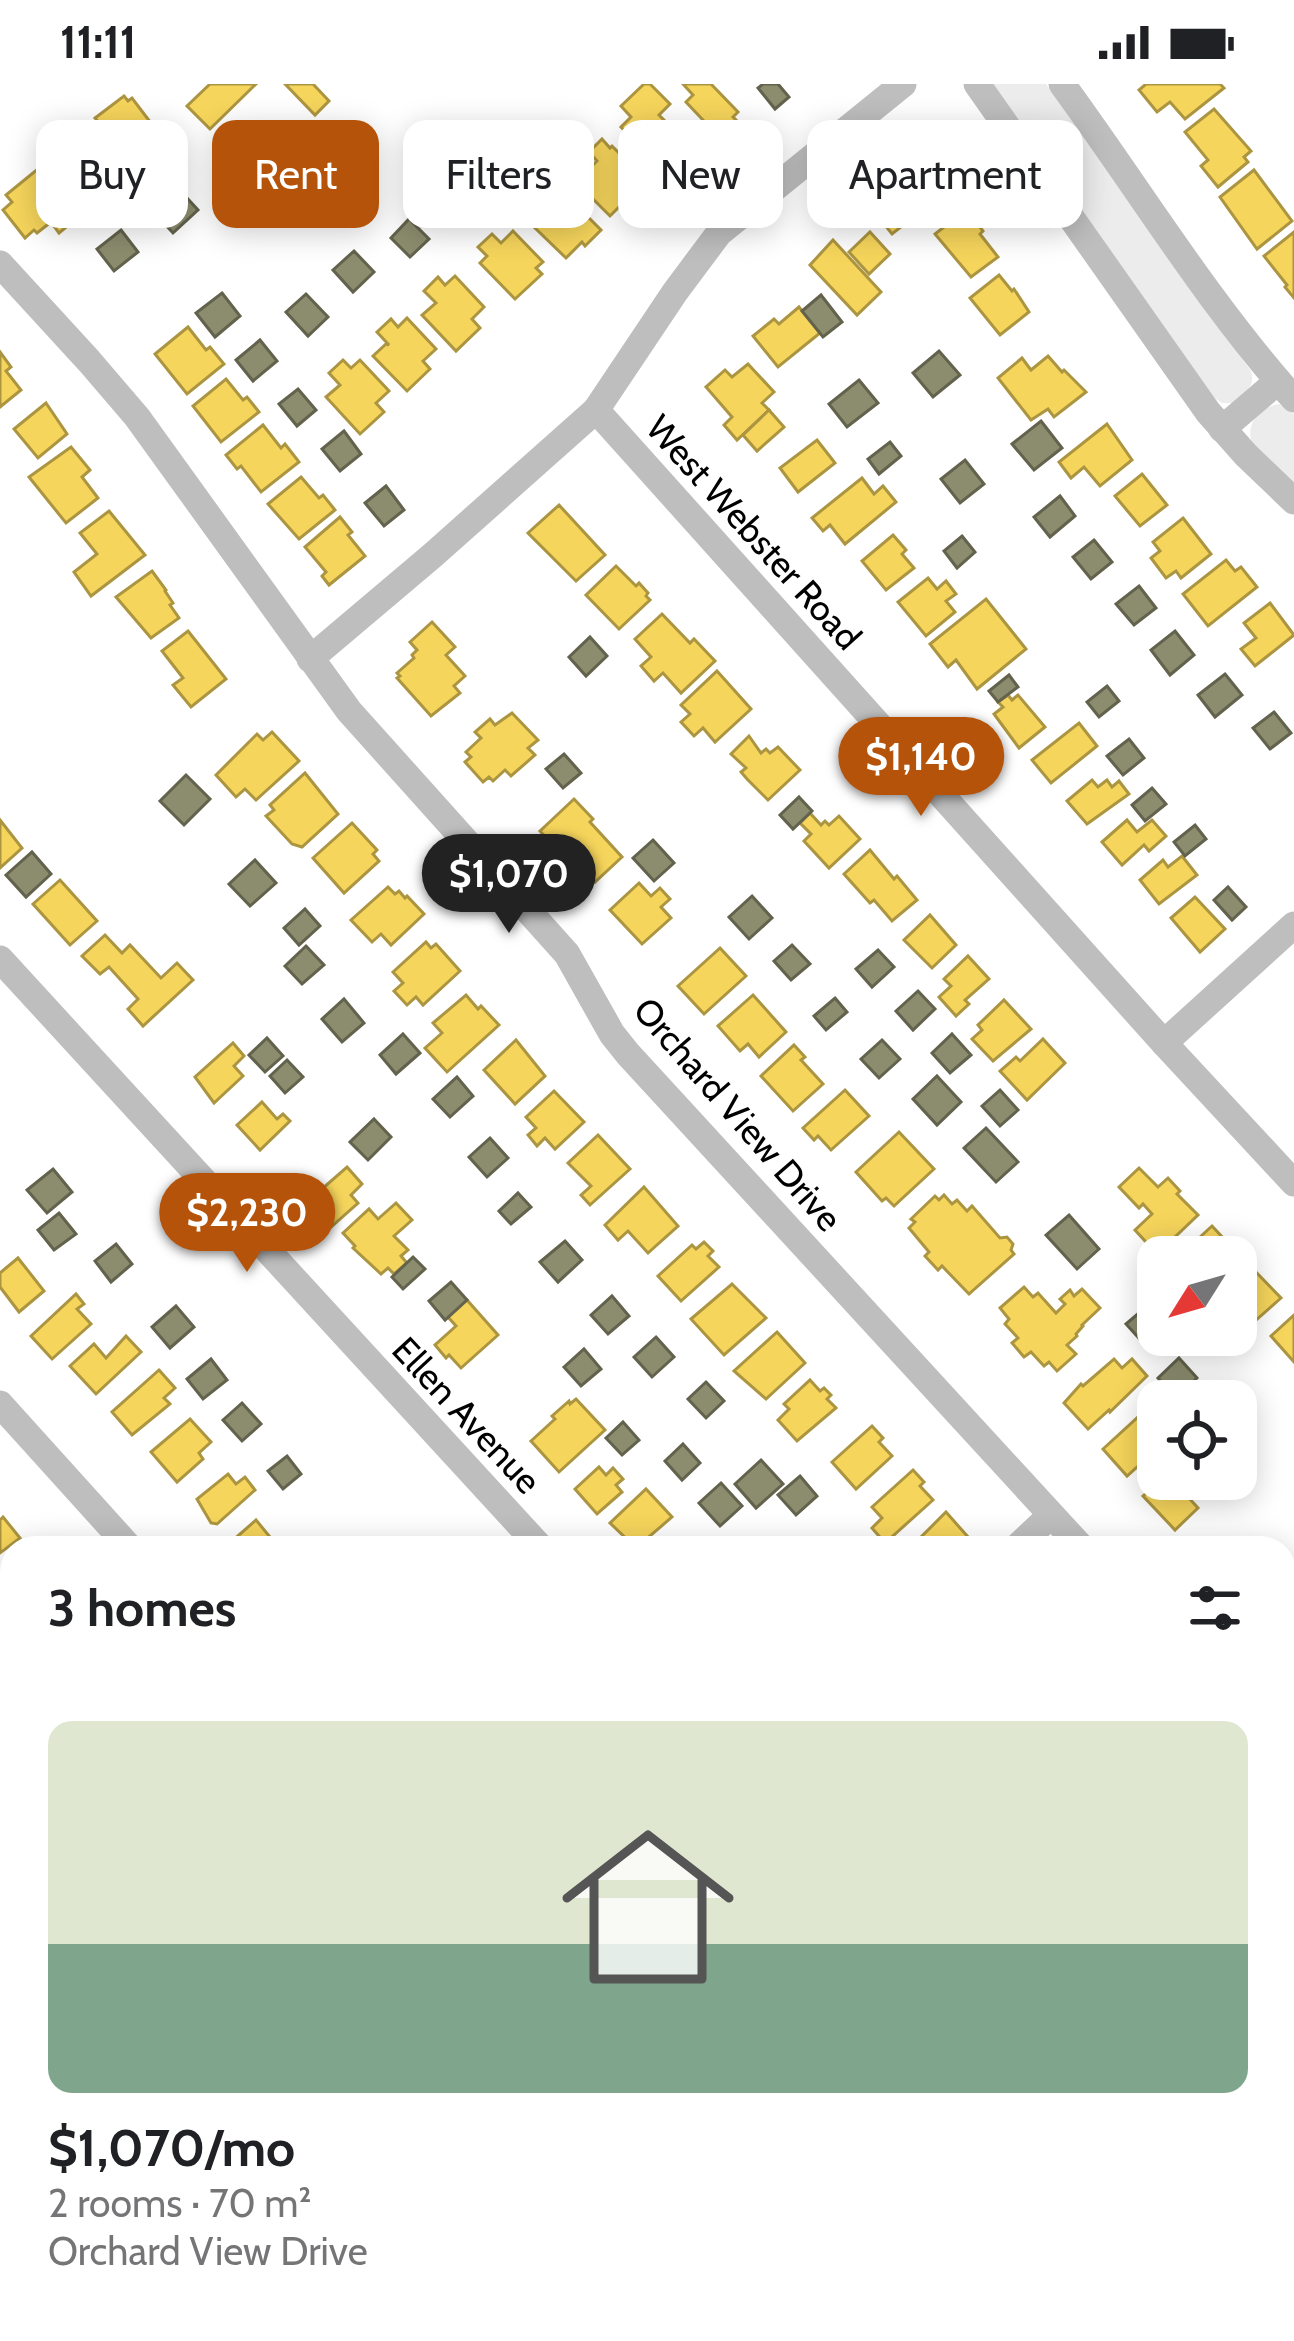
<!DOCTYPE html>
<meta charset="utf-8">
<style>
:root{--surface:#fff;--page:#f2f2f2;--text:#202124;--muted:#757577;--line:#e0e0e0;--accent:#b45309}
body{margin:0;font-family:Cabin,sans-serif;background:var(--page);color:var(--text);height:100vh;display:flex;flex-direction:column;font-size:45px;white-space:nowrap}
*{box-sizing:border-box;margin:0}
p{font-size:39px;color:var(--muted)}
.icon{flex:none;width:66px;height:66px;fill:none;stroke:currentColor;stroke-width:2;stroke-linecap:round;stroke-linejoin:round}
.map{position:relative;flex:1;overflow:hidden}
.drawer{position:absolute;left:0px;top:1452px;width:1296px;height:807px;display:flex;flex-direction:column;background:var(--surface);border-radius:36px 36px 0 0;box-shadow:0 6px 30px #0003}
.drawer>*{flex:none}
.banner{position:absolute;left:36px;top:36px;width:1224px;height:108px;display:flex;gap:24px}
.needle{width:78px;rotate:233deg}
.buttons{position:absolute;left:1137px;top:1152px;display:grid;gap:24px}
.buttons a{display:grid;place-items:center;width:120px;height:120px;border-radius:24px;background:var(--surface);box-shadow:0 6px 30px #0003;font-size:60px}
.price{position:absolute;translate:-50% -102px;padding:0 27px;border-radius:42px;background:var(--accent);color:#fff;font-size:39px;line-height:78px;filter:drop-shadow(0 3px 6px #0008)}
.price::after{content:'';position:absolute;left:50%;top:72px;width:36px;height:27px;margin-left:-18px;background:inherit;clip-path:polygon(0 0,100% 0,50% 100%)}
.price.active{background:#222;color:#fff}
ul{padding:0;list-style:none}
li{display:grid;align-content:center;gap:24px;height:636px;padding:0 48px}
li+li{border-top:3px solid var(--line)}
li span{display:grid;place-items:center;height:372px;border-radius:24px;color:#555}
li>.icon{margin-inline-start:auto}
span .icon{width:216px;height:216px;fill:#fffc;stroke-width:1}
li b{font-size:51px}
h2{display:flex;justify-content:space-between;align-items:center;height:144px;padding:0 48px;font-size:51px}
.tag{padding:0 42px;border-radius:24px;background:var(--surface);box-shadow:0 6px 30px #0003;font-size:42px;line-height:108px}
.tag.active{background:var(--accent);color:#fff}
.status{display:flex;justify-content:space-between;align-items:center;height:84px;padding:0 60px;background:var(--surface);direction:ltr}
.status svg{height:33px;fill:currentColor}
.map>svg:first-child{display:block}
.green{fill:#ececec}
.homes{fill:#f6d55c;stroke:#ac9540;stroke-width:3}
.industry{fill:#8c8c6e;stroke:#62624d;stroke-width:3}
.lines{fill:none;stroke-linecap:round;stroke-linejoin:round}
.minor{stroke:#bebebe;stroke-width:27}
.labels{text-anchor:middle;stroke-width:12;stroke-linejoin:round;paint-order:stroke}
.street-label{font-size:36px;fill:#000;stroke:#fff}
</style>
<div class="status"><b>11:11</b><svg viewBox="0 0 49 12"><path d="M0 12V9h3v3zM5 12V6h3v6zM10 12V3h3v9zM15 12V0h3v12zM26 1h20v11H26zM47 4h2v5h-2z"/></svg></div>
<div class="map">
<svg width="1294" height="2257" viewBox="0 0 1294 2257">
<rect width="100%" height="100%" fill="#fff"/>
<g class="green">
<path d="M991,0H1046L1251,287C1256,303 1244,309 1233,319H1222L1213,313Z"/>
<path d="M1279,320L1294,330V400L1252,359C1245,340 1259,323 1279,320Z"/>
</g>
<g class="homes">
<polygon points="210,0 256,0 210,45 187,22"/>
<polygon points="285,0 313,0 329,17 315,31"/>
<polygon points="644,0 650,0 670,20 659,31 694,66 668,91 621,43 631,33 621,22"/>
<polygon points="683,0 711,0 738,28 733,33 736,36 718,52 686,18 693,11"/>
<polygon points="1146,0 1220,0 1224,4 1185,35 1170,18 1157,28 1139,6"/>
<polygon points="124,12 128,17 132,14 154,43 134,59 141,69 128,79 96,43 100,40 95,34"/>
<polygon points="1214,25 1251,67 1244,73 1248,78 1218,103 1201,82 1208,76 1185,48"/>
<polygon points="602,55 610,64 612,62 653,103 631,124 624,118 610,132 576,98 597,77 589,68"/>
<polygon points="55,71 61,78 70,71 93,99 84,107 86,109 68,124 77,134 59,149 51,138 37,149 34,146 25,154 3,126 12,118 6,111"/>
<polygon points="931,79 951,104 892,150 873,126"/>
<polygon points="1254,86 1292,137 1257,165 1220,113"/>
<polygon points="558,103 601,146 585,162 582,158 566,174 535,144 552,127 543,118"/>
<polygon points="967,125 983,147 980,150 998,173 971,193 935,150"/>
<polygon points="513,147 543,178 536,184 542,190 515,215 480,179 487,172 478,163 492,150 501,159"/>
<polygon points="870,148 890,170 869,190 849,168"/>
<polygon points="1294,148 1294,214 1285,203 1287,201 1264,172"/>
<polygon points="833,156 881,208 857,231 810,181"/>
<polygon points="999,191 1012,207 1014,205 1029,228 1000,251 970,214"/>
<polygon points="455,192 484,223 472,235 480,244 456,267 422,231 436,219 424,207 438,193 445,201"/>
<polygon points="799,223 820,249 778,283 753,252 774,235 779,240"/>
<polygon points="407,234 436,265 423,277 430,285 407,307 373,272 386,260 389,261 377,248 391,235 398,243"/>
<polygon points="188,243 206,266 210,263 224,280 187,310 155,270"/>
<polygon points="0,268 11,283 6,287 21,306 0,323"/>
<polygon points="1048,272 1062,288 1064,286 1086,308 1054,333 1048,325 1031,336 998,294 1022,274 1031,286"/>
<polygon points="343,276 351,284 360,276 389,307 376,319 384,328 360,350 326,313 340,301 329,289"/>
<polygon points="748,280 774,308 762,319 769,326 737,356 724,341 732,333 706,303 725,286 732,293"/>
<polygon points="226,295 243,316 247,313 259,328 221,358 193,322"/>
<polygon points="46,319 67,350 38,374 14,345"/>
<polygon points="769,326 784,343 757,367 743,351"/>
<polygon points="1107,340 1132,376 1100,402 1084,383 1071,394 1059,378"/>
<polygon points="263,341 281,364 285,360 299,378 261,408 241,382 237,385 226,371"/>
<polygon points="817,356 835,379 798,408 780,384"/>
<polygon points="71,363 90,386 82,393 98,414 66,439 29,393"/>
<polygon points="1142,390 1167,421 1140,442 1115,412"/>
<polygon points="301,393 319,414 323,411 335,426 299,455 268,420"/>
<polygon points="862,394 874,410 883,402 896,418 845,460 830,441 823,447 812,434"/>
<polygon points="559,421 605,471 576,497 528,449"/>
<polygon points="109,427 145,471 91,512 74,488 97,470 80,449"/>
<polygon points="340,433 352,448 348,451 365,472 329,501 322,492 326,488 305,463"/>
<polygon points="1183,434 1211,470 1181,494 1176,487 1166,494 1151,474 1160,467 1153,458"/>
<polygon points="893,451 906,466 902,470 914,484 886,506 862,477"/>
<polygon points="1226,476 1235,487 1241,483 1257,503 1208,542 1183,510"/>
<polygon points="616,482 636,502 639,499 648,509 646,512 650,516 619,545 586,511"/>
<polygon points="152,487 166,506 165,507 173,519 170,521 179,534 151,554 116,513"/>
<polygon points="928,494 937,505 946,497 956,510 946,517 955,528 926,552 898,518"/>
<polygon points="986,515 1026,565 977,605 956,576 948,583 930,560"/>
<polygon points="1270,519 1294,551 1255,582 1241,565 1256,554 1244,539"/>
<polygon points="662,530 690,559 694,555 715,577 681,609 663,589 654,597 641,582 651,573 635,555"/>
<polygon points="432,538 455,563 446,571 465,592 454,602 460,609 431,632 397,594 400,592 397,589 414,574 412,571 417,566 410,558"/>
<polygon points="188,547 226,595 191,623 173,601 183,594 162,567"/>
<polygon points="717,587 751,625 715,658 703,644 694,652 681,638 690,630 681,621"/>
<polygon points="1008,611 1012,616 1018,611 1045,643 1019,664 994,630 1003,623 998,618"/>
<polygon points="512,629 538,656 528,664 535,671 511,692 505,686 493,697 489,693 483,698 465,678 471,673 466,668 481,654 475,648 490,635 495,641"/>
<polygon points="1079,639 1097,662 1051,699 1032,676"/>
<polygon points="272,648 299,677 256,716 245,705 236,713 216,691 257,650 263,656"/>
<polygon points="749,652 761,669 766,665 770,669 778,663 800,686 768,716 747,695 741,688 746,684 731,670"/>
<polygon points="305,689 338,730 302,763 292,760 266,732 274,726 270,721"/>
<polygon points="1092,696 1098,703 1107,696 1112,703 1119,697 1129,710 1087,740 1067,717"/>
<polygon points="574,715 593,735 590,738 622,773 595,798 587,789 584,791 562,767 560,769 540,747"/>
<polygon points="810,729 821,741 825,737 829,741 839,732 860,755 829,784 804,757 811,750 800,739"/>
<polygon points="0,736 22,764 0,784"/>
<polygon points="1127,736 1137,748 1152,736 1166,752 1149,767 1144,761 1122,781 1102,758"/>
<polygon points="352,739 377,766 373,770 379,777 344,809 313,774"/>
<polygon points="870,766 894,795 897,792 917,816 892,837 874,816 870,819 844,790"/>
<polygon points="1182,772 1197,791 1159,820 1140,796 1163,776 1168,783"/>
<polygon points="60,796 97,837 70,861 33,820"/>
<polygon points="639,799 651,812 660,804 670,815 661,823 671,834 642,860 610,826"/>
<polygon points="388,803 395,810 399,807 405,814 407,812 424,830 391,861 381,850 372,858 351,836"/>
<polygon points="1195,813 1225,845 1200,868 1171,834"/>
<polygon points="930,831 956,861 932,884 904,856"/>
<polygon points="105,851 122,869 130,861 161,894 177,879 193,896 143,942 128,925 138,915 109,883 100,890 82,872"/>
<polygon points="426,858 431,864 436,860 460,887 423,921 416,913 407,921 394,907 403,899 393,888"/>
<polygon points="720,864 746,892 704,930 678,902"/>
<polygon points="968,872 989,895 965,916 969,920 956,932 939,913 951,902 944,895"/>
<polygon points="466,911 478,925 481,922 499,941 447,988 425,964 442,949 433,939"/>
<polygon points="753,911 786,948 759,973 748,960 740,967 718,942"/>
<polygon points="1004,916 1031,945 993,977 972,955 982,946 978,941"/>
<polygon points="1043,955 1065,979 1027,1016 1000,987 1016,973 1020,977"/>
<polygon points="516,956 545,992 515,1020 484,986"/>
<polygon points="233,959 244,972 234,982 243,992 214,1019 195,993"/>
<polygon points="794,961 805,973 801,976 823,1000 793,1027 761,992"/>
<polygon points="845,1006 869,1032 831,1066 818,1052 814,1056 803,1044"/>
<polygon points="554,1007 584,1038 555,1065 545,1054 537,1062 528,1051 536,1044 526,1033"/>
<polygon points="262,1018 277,1035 283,1030 290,1037 260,1066 237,1041"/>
<polygon points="899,1048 934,1085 894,1122 886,1114 882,1117 856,1088"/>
<polygon points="598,1051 630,1085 590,1121 581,1111 591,1102 568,1079"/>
<polygon points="347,1083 362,1100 351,1111 358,1119 330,1144 307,1118"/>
<polygon points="1139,1084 1158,1103 1168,1094 1180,1107 1177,1110 1198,1131 1157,1170 1135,1146 1152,1130 1143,1120 1139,1124 1119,1103"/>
<polygon points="644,1103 678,1142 648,1169 628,1147 618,1156 605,1141"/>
<polygon points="944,1111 952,1120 957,1116 967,1127 972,1122 1000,1154 1007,1153 1013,1160 1011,1166 1014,1170 969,1210 942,1182 938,1186 925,1172 929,1168 909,1144 915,1138 911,1135 935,1112 939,1116"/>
<polygon points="396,1119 412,1136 394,1152 408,1166 401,1172 407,1179 394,1190 388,1184 381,1190 353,1164 355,1162 343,1149 369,1125 378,1135"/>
<polygon points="1212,1142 1238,1170 1235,1173 1194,1173 1187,1165"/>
<polygon points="704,1158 713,1167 708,1172 719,1183 681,1217 658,1192 692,1161 696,1165"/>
<polygon points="18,1174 44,1207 19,1228 0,1203 0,1189"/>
<polygon points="1253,1185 1281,1214 1255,1237 1236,1216 1236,1201"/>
<polygon points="732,1200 766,1234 724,1271 691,1235"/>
<polygon points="1024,1203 1033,1213 1038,1209 1056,1229 1065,1220 1060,1215 1070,1206 1074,1212 1082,1205 1100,1224 1082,1241 1083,1242 1076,1250 1077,1252 1067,1261 1076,1270 1057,1287 1049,1278 1044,1282 1031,1268 1024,1273 1012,1259 1018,1254 1005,1240 1009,1235 1000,1224"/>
<polygon points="76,1210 84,1220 77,1225 91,1240 52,1275 31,1252"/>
<polygon points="467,1216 498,1251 461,1284 449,1271 446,1274 435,1261 456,1242 448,1233"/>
<polygon points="1294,1231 1294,1278 1271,1252"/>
<polygon points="777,1248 805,1279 766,1315 734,1287"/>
<polygon points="126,1252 141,1268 96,1310 70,1282 94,1260 106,1274"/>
<polygon points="1114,1275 1122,1284 1132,1275 1147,1292 1110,1328 1109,1326 1088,1345 1064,1319 1081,1300 1083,1302"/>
<polygon points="159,1286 175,1304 164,1314 170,1320 132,1351 112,1328"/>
<polygon points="810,1296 820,1307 824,1304 831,1311 827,1315 836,1324 797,1357 778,1336 789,1325 784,1320"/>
<polygon points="576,1315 605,1346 559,1388 531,1357 555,1335 552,1332 569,1317 570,1320"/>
<polygon points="1149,1323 1158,1334 1158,1364 1127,1392 1103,1365"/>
<polygon points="190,1335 211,1358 199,1369 203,1375 177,1398 151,1368"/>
<polygon points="872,1342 883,1354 879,1358 892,1372 856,1405 832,1378"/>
<polygon points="599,1383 606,1391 613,1384 623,1395 616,1401 622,1408 597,1430 575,1405"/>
<polygon points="913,1386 924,1398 920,1402 933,1416 885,1459 872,1444 882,1434 872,1423"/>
<polygon points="228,1390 236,1400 245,1393 255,1406 217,1440 211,1439 197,1415"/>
<polygon points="1161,1395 1172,1395 1177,1401 1183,1395 1191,1395 1199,1404 1188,1413 1198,1424 1175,1446 1143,1412"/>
<polygon points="646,1405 672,1433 636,1464 610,1439"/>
<polygon points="946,1428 968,1453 956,1464 910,1464"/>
<polygon points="3,1433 20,1454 0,1469 0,1436"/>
<polygon points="256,1436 279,1464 236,1464 231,1458"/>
<polygon points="1290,1519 1294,1523 1294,1573 1284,1562 1284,1525"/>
<polygon points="1294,1831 1294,1879 1291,1882 1284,1874 1284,1840"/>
<polygon points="12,1882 12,1933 0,1919 0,1892"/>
<polygon points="0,2186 12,2201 12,2222 0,2232"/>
<polygon points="334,2247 336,2249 342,2247 351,2257 301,2257 294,2248"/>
<polygon points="689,2247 727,2247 732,2257 689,2257 684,2251"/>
</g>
<g class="industry">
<polygon points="763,0 778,0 789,13 775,25 758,4"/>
<polygon points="515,48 537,70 517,90 496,68"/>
<polygon points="457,76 478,96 459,116 438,96"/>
<polygon points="175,101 198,126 173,149 150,124"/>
<polygon points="409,135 429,155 410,173 391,154"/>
<polygon points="121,146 138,168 114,187 97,165"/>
<polygon points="354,167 374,188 353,208 333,186"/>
<polygon points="222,209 240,232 215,253 196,229"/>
<polygon points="306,210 328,233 308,252 286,228"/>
<polygon points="821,211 842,238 823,253 802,227"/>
<polygon points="260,256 277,277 253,297 236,276"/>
<polygon points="939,267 960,291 933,313 913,289"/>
<polygon points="859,296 878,319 847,343 829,320"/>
<polygon points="298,305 316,326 297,342 279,320"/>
<polygon points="1041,337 1062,364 1034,386 1012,360"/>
<polygon points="344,347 361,370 340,387 322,365"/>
<polygon points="890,358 901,372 879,390 868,375"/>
<polygon points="965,376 984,400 960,419 941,395"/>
<polygon points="386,402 404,426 384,442 365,419"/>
<polygon points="1060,412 1075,432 1050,453 1034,433"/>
<polygon points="962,452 975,468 957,484 944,467"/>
<polygon points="1094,456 1112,478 1091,495 1073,473"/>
<polygon points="1139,502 1156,524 1134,541 1116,520"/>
<polygon points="1175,547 1194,571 1170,591 1151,566"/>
<polygon points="590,553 607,572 586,592 569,573"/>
<polygon points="1225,590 1242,611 1215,633 1198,611"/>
<polygon points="1009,591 1018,603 998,618 989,607"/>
<polygon points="1107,602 1119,617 1099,633 1087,618"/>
<polygon points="1274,628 1291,649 1270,665 1253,644"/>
<polygon points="1129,655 1144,674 1123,691 1107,672"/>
<polygon points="564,670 581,689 563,704 546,685"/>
<polygon points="186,691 210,715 184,741 160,717"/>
<polygon points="1152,704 1166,720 1145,737 1132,721"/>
<polygon points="799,713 812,727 793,745 780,731"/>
<polygon points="1195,741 1206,755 1185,772 1174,758"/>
<polygon points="653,756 674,779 654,797 633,774"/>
<polygon points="32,768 51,790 26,813 6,791"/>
<polygon points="255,776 276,799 250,822 229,800"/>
<polygon points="1228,803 1246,823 1232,836 1214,816"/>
<polygon points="752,812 772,834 749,855 729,833"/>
<polygon points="305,825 320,842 299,861 284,844"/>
<polygon points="792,861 810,880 791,896 774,877"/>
<polygon points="306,862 324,881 302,900 285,882"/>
<polygon points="878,866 894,883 872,903 856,885"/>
<polygon points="918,907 935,925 913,946 896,927"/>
<polygon points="835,914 847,928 826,946 814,932"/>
<polygon points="344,915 364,939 342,958 322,935"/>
<polygon points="403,950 420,969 396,990 380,971"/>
<polygon points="952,950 971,971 950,989 932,969"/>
<polygon points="267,954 283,972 265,988 249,971"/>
<polygon points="882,956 900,975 879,994 861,975"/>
<polygon points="287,976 303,993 285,1009 270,992"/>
<polygon points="937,992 961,1018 937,1041 913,1015"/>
<polygon points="457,993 473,1012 450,1033 433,1015"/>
<polygon points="1000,1006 1018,1026 1000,1042 982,1022"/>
<polygon points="374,1035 391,1053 368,1076 350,1058"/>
<polygon points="986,1044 1018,1078 996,1098 964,1064"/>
<polygon points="490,1054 508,1074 487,1093 469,1073"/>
<polygon points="53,1085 72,1108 47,1129 27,1106"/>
<polygon points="518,1109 531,1123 511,1140 499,1127"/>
<polygon points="59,1129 76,1150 54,1166 38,1146"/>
<polygon points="1069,1131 1099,1165 1077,1185 1046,1151"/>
<polygon points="565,1157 582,1176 558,1198 540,1178"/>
<polygon points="116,1160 132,1180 111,1198 95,1177"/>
<polygon points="413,1173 425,1185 403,1205 392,1193"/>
<polygon points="451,1198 467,1216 445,1236 429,1217"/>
<polygon points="612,1212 629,1232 608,1250 591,1231"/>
<polygon points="176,1222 194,1243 170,1264 152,1243"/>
<polygon points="1147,1222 1158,1234 1158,1251 1167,1251 1152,1264 1149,1259 1146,1262 1126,1240"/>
<polygon points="656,1253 674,1273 652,1293 634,1273"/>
<polygon points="584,1265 601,1285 581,1302 564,1283"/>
<polygon points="1179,1274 1197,1294 1176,1314 1158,1294"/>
<polygon points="211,1275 227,1296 203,1315 187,1295"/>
<polygon points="706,1298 724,1317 706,1334 688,1315"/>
<polygon points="242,1319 261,1340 242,1357 223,1336"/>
<polygon points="623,1338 639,1356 622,1371 606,1354"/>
<polygon points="683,1360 700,1379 682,1396 665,1377"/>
<polygon points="287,1372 301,1390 283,1405 268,1387"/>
<polygon points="761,1376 783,1400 756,1424 735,1400"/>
<polygon points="800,1392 817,1412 796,1431 778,1411"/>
<polygon points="721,1399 742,1422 720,1442 699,1419"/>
</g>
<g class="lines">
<g class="minor">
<polyline points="977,0 1208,328 1246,371 1294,417"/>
<path d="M1062,0C1139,105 1207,218 1294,315"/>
<polyline points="0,180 89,277 137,333 349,627 567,870 612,950 628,970 1082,1464"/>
<polyline points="596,326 1164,959 1294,1099"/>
<polyline points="1222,345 1278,297"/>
<polyline points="310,575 433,471 596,326 675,208 719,149 903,0"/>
<polyline points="0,875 541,1464"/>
<polyline points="1164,959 1294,841"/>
<polyline points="0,1320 130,1464"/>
<polyline points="1016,1464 1051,1431"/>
<polyline points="1284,1681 1294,1692"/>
<polyline points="0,2007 12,2021"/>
<polyline points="213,2247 222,2257"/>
<polyline points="842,2247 851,2257"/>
<polyline points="1262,2247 1271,2257"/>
<polyline points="63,2257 75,2247"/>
</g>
</g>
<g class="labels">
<g class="street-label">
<text transform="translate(754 448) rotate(48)" y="13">West Webster Road</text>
<text transform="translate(738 1030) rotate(49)" y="13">Orchard View Drive</text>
<text transform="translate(467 1331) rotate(47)" y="13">Ellen Avenue</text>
</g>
</g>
</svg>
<div class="buttons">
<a><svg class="needle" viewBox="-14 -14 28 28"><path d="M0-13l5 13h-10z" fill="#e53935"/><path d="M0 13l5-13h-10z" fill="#757577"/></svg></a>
<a><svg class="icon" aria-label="locate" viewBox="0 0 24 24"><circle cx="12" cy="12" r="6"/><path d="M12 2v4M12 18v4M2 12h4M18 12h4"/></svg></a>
</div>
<b class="price" style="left:921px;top:735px">$1,140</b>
<b class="price active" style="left:509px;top:852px">$1,070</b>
<b class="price" style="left:247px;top:1191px">$2,230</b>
<div class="banner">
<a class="tag">Buy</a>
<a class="tag active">Rent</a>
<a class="tag">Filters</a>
<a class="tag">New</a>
<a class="tag">Apartment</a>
</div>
<section class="drawer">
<h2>3 homes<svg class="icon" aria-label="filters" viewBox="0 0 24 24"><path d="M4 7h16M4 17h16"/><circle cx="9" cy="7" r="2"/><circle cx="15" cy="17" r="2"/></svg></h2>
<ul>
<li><span style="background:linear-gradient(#dfe7d0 60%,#7fa58c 0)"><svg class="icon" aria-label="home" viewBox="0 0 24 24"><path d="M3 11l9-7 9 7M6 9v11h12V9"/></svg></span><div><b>$1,070/mo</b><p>2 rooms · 70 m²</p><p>Orchard View Drive</p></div></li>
</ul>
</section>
</div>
